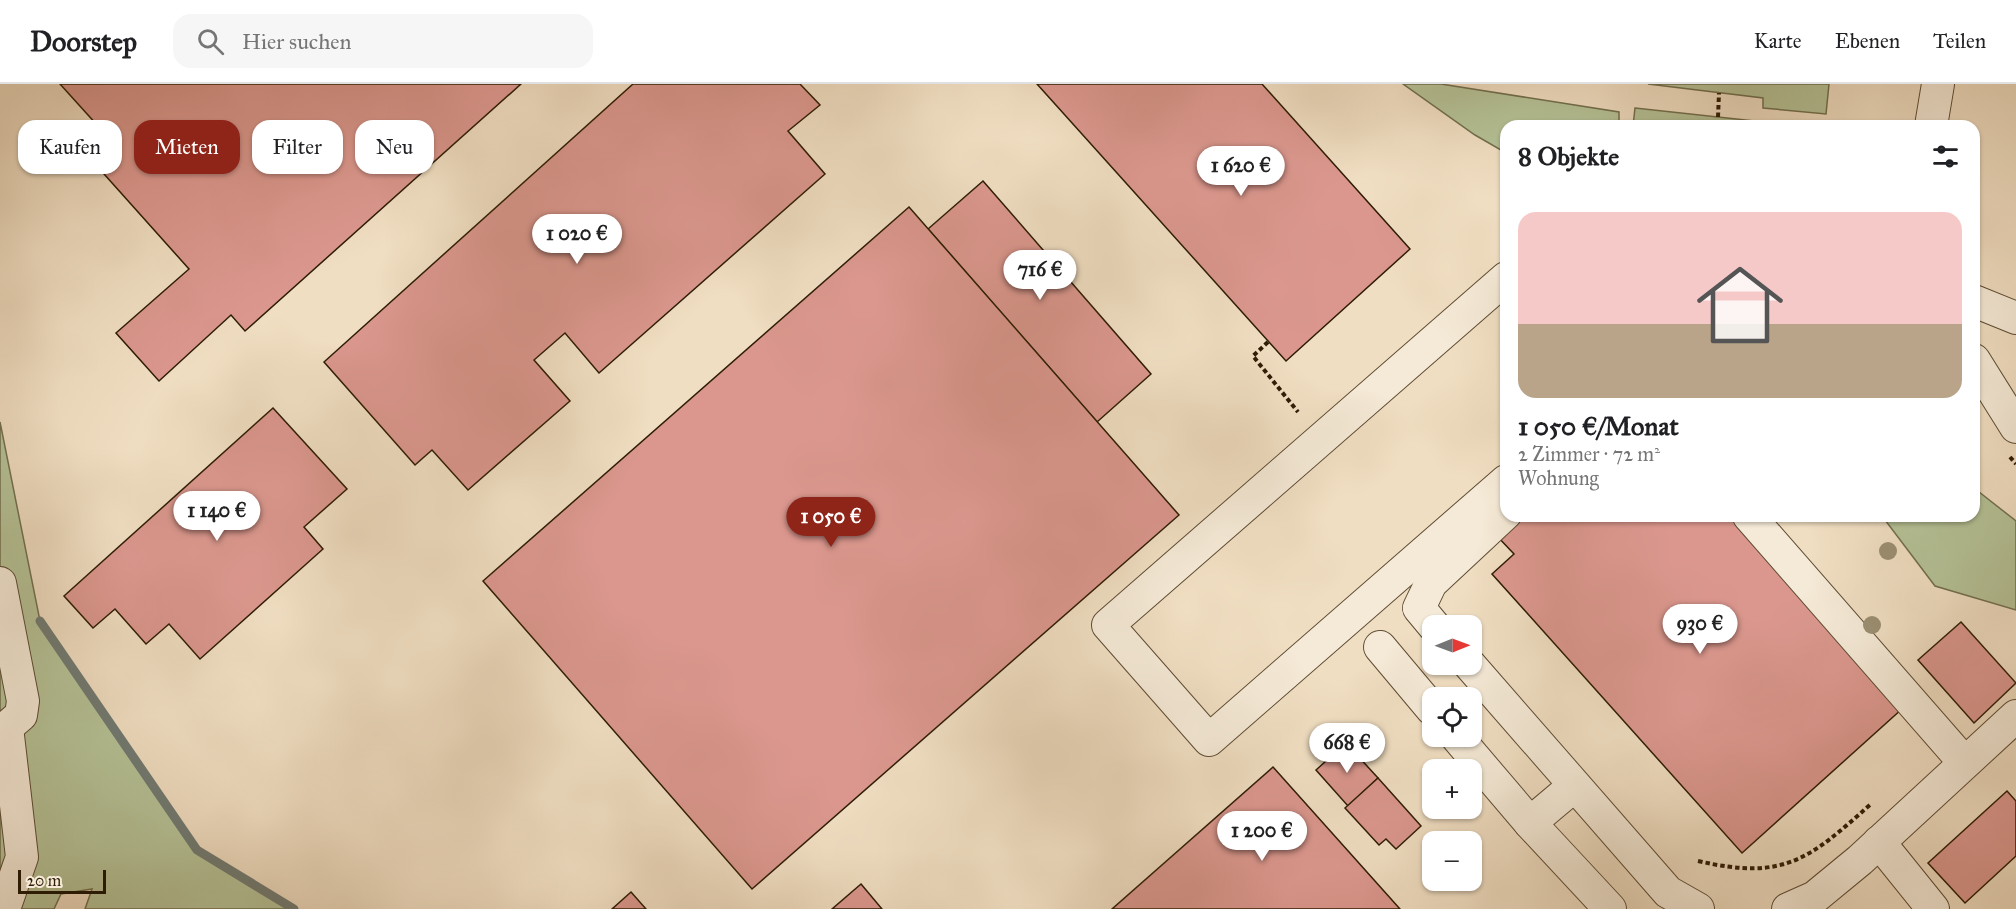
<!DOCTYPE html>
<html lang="de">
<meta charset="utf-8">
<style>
:root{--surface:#fff;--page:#f6f6f6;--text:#202124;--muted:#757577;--line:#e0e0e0;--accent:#8f2418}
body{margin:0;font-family:"IM FELL Great Primer",serif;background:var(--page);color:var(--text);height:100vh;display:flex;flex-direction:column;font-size:22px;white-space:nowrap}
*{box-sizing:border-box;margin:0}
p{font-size:20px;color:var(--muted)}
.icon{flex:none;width:33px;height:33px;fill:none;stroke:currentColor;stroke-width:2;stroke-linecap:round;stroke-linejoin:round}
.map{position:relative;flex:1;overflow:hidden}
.panel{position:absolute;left:1500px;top:36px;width:480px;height:402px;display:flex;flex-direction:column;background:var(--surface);border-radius:18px;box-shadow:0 2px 4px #0004}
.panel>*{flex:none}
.banner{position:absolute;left:18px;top:36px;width:570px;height:54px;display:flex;gap:12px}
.needle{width:39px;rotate:89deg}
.buttons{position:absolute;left:1422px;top:531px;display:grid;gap:12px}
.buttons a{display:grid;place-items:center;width:60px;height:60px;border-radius:12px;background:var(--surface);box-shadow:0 2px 4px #0004;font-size:30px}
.scale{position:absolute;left:18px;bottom:15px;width:88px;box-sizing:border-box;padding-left:6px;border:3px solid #2e1c05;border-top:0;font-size:16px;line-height:21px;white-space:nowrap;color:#2e1c05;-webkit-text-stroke:4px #f5ead7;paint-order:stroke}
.price{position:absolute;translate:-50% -51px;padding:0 14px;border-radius:21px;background:#fff;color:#222;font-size:20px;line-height:39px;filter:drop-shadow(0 2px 3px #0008)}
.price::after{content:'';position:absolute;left:50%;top:36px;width:18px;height:14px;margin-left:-9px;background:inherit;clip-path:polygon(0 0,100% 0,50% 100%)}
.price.active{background:var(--accent);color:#fff}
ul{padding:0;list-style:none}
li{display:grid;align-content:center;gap:12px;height:318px;padding:0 18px}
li+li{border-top:2px solid var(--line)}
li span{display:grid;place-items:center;height:186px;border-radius:18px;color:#555}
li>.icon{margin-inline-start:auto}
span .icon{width:108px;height:108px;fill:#fffc;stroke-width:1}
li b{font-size:26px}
h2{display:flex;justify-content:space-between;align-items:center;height:72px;padding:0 18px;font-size:26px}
.pill{padding:0 21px;border-radius:18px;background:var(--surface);box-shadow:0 2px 4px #0004;font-size:21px;line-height:54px}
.pill.active{background:var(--accent);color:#fff}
header{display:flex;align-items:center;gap:36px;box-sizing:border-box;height:84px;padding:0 30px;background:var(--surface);border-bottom:2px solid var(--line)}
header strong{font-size:28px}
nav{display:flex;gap:33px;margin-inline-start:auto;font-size:21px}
.search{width:420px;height:54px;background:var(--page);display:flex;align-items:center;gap:15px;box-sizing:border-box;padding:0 21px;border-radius:18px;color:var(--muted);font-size:22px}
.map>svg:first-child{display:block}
.green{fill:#b5c297;stroke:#726f4e;stroke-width:1.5}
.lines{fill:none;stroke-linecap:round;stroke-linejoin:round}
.stream{stroke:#717b73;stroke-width:9}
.building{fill:#db978e;stroke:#2e1c05;stroke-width:1.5}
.minor-casing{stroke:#5e4c34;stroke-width:34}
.path{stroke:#2e1c05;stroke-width:4;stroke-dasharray:4.5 3;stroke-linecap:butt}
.minor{stroke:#f5ead7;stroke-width:32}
.tree{fill:#9b8f72}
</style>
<header>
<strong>Doorstep</strong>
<div class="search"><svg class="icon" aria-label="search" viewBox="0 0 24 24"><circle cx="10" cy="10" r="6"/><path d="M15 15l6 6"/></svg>Hier suchen</div>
<nav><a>Karte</a><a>Ebenen</a><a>Teilen</a></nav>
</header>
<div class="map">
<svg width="2016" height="825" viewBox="0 0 2016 825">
<rect width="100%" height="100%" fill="#f0dec2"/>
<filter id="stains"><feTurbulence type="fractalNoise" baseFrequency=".00333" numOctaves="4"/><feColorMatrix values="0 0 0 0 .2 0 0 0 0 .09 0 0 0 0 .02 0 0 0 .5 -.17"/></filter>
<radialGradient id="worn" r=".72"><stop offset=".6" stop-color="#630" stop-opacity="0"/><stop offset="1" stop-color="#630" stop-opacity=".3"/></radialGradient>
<g class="green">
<polygon points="1403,0 1441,0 1619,28 1619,42 1506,42 1506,69 1475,51"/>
<polygon points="1648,0 1829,0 1826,30 1763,24 1763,14"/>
<polygon points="1635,24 1800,42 1633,42"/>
<polygon points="0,338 40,537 197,766 294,825 85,825 92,805 61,810 54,825 0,825"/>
<polygon points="1974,404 2016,437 2016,526 1935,502 1882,432 1974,432"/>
</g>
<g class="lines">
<polyline class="stream" points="40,537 197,766 294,825"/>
</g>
<g class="building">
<polygon points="60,0 521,0 245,247 231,231 159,297 116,249 189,185 96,81 116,62"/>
<polygon points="633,0 800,0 820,21 788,47 825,90 599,289 565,249 534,276 570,317 468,406 432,366 415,381 324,278"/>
<polygon points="1037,0 1262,0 1410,165 1286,277"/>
<polygon points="983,97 1151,290 1097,338 928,145"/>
<polygon points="909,123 1179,431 752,805 483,497"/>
<polygon points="273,324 347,405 304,443 323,465 200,575 169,540 146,560 115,525 93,544 64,512"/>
<polygon points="1519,432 1732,432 1903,624 1742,769 1492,490 1514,470 1497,452"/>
<polygon points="1961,538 2016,599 1974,639 1918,576"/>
<polygon points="1346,659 1378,694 1348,722 1316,686"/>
<polygon points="1273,683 1400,825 1112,825"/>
<polygon points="1378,694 1421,742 1396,765 1386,755 1379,761 1345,724"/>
<polygon points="2007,707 2016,717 2016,772 1965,819 1928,779"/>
<polygon points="861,800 882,825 832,825"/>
<polygon points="631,808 646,825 612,825"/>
</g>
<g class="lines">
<defs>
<g id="minor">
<polyline points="1931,42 1938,0"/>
<polyline points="1506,194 1108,541 1209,656 1506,397"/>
<polyline points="1974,217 2016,234"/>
<polyline points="1974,276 2016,343"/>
<polyline points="1749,432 1964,678"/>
<polyline points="0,499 23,617 21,631 7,643 22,773 4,825"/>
<polyline points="1434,542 1419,524 1431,499 1506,429"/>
<polyline points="1380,563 1432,625"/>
<polyline points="1469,580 1668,808 1698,825"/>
<polyline points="1456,652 1530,739 1610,825"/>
<polyline points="1530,739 1574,702"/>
<polyline points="1879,758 1933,825"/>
<polyline points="1788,825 1815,813 1860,776 2016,632"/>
</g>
</defs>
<use href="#minor" class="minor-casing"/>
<g class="path">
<polyline points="1718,33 1719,9"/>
<polyline points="1268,258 1253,272 1298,328"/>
<polyline points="2010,373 2016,380"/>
<path d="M1698,777C1785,797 1809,775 1871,720"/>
</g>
<use href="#minor" class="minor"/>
</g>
<g class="tree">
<circle cx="1888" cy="467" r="9"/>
<circle cx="1872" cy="541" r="9"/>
</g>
<rect width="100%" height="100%" filter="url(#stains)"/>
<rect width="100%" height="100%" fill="url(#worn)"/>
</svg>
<div class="buttons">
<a><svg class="needle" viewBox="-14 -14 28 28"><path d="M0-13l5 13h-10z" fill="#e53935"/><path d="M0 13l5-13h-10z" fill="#757577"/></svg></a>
<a><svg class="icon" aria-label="locate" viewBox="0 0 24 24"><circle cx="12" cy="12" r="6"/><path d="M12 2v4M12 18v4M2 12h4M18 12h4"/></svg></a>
<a>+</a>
<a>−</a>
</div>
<div class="scale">20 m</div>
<b class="price" style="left:1241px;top:113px">1 620 €</b>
<b class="price" style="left:577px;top:181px">1 020 €</b>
<b class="price" style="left:1040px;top:217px">716 €</b>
<b class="price" style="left:217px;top:458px">1 140 €</b>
<b class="price active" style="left:831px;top:464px">1 050 €</b>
<b class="price" style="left:1700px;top:571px">930 €</b>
<b class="price" style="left:1347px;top:690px">668 €</b>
<b class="price" style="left:1262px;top:778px">1 200 €</b>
<div class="banner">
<a class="pill">Kaufen</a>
<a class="pill active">Mieten</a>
<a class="pill">Filter</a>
<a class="pill">Neu</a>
</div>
<section class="panel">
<h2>8 Objekte<svg class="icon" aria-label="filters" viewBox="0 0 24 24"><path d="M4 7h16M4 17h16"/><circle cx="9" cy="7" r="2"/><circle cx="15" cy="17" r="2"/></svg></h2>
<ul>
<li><span style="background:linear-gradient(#f6c9c9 60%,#b9a48a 0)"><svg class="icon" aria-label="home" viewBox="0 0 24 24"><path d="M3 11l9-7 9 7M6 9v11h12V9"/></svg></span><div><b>1 050 €/Monat</b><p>2 Zimmer · 72 m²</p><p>Wohnung</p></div></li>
</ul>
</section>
</div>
